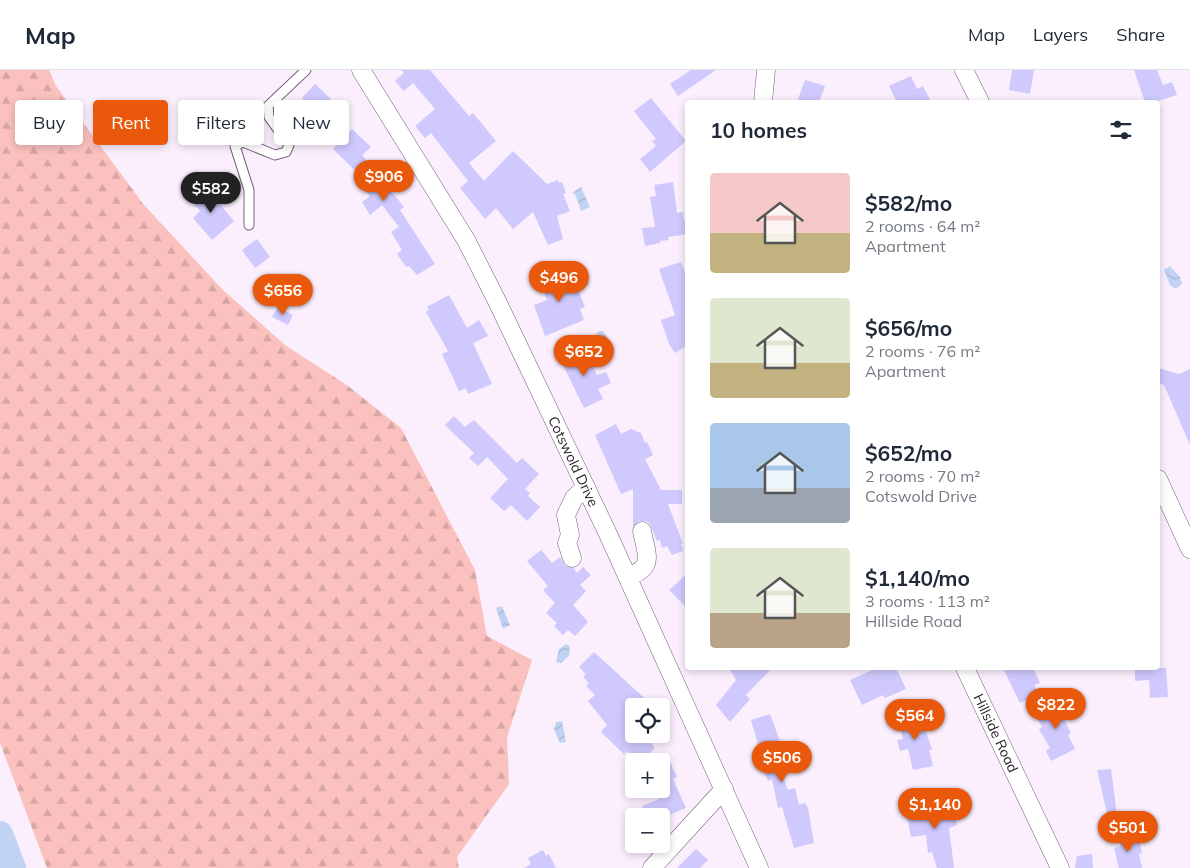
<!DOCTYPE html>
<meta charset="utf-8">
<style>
:root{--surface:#fff;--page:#f2f2f3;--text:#1f2937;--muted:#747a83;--line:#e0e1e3;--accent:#ea580c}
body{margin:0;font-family:Mulish,sans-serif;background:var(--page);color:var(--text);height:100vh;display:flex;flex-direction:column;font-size:19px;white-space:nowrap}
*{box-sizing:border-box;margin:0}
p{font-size:16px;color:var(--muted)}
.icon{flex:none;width:28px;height:28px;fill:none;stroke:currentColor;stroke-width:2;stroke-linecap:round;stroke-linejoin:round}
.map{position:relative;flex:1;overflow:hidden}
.panel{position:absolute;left:685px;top:30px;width:475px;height:570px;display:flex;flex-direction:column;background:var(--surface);border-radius:5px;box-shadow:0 2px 8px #0003}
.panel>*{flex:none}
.top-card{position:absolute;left:15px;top:30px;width:475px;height:45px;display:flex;gap:10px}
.tools{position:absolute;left:625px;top:628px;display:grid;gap:10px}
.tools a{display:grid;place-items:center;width:45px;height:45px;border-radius:5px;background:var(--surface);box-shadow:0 2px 8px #0003;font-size:25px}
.price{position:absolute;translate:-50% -42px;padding:0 11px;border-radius:18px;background:var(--accent);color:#fff;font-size:16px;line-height:32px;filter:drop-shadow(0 1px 2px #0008)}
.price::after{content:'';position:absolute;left:50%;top:30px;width:15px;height:11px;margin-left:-8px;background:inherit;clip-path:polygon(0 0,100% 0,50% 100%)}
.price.active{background:#222;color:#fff}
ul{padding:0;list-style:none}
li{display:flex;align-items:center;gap:15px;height:125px;padding:0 25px}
li span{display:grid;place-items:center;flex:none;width:140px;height:100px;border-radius:5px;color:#555}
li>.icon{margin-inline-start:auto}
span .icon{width:60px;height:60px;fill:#fffc;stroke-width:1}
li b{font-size:21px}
h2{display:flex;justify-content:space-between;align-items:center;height:60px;padding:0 25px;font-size:21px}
.pill{padding:0 18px;border-radius:5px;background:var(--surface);box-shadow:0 2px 8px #0003;font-size:18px;line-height:45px}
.pill.active{background:var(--accent);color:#fff}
header{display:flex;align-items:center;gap:30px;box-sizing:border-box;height:70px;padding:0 25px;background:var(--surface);border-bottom:1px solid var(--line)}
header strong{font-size:24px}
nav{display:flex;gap:28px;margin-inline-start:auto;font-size:18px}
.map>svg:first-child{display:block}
.forest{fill:url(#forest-firs)}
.water{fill:url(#water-waves)}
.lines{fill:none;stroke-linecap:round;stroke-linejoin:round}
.river{stroke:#c1d3f3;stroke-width:26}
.building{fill:#cfc9fd}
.service-casing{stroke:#756279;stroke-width:11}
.minor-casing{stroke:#756279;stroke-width:19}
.service{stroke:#fff;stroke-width:9}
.minor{stroke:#fff;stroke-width:18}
.labels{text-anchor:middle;stroke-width:4.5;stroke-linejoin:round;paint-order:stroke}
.street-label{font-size:14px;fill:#29212a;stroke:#fbeefd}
</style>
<header>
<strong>Map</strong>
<nav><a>Map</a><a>Layers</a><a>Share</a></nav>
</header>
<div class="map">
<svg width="1190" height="798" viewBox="0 0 1190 798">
<defs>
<pattern id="forest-firs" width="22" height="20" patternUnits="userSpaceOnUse" patternTransform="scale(1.25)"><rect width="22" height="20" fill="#fac1bf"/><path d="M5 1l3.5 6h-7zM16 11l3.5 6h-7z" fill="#d6a6a4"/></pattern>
<pattern id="water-waves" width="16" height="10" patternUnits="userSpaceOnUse" patternTransform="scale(1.25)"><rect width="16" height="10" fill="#c1d3f3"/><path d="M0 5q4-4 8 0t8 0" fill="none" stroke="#a6b5d0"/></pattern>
</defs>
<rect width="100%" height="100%" fill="#fbeefd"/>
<polygon class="forest" points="0,0 49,0 56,16 144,135 222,219 285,275 348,316 401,358 475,500 487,566 532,590 507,667 509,714 457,787 459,798 47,798 0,673"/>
<g class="water">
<polygon points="581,117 590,137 581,141 575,124 572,123"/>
<polygon points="580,194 589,214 581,218 576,214 576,206 573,197"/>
<polygon points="1170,196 1180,207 1182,214 1176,219 1170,215 1164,200"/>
<polygon points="599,261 603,261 609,270 607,279 600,285 595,281 598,274 596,264"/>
<polygon points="502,536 510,555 503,559 496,538"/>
<polygon points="566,574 570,577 569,586 561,593 556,592 559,579"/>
<polygon points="562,651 566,672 560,673 554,659 556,652"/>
</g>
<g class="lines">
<polyline class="river" points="0,764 13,798"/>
</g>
<g class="building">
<polygon points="402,0 430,0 469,46 473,43 496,71 469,93 484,111 513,81 547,114 558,110 559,113 562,112 566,123 563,124 570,141 557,146 563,169 548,175 533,142 513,159 496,138 485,149 460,118 468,111 431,63 425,68 415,56 435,39 413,13 404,21 395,11 404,3"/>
<polygon points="691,0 716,0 678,26 670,14"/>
<polygon points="1012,0 1034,0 1030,24 1009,20"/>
<polygon points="1134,0 1157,0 1163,15 1172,12 1177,25 1155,32 1145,32"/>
<polygon points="911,6 917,19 923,16 931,32 897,32 889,16"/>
<polygon points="805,10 825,16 819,32 797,32"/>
<polygon points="315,14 336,34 327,44 332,49 317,64 309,56 319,45 302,28"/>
<polygon points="651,28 686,71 650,102 640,89 656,76 652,71 656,69 634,41"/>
<polygon points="352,59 371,77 362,85 404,137 400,140 435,194 417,205 409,196 406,197 397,184 402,180 391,162 399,157 382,135 370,145 362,132 370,126 356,109 360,105 333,79"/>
<polygon points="673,112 677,143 683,142 684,151 688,150 688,164 668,167 669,170 660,171 660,173 645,176 642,158 655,157 650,127 656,126 654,115"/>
<polygon points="205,116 234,151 212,170 193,148 200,141 190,129"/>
<polygon points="257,169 270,187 255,198 242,180"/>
<polygon points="681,192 688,210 688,275 675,283 669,274 661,250 675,245 659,199"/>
<polygon points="560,194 569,220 578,219 585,237 580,239 584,250 545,266 534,235 547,230 540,212 546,210 543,201"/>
<polygon points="449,225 467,258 479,250 488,266 473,273 492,314 468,324 466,318 459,321 442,284 448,281 426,242 429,240 427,237"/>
<polygon points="278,237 293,245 288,255 272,247"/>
<polygon points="578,276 586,294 591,292 597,305 606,302 611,313 598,319 603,329 584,338 558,285"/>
<polygon points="1158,298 1179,304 1190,299 1190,375 1164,315 1158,313"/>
<polygon points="454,346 465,357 474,350 517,393 522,388 539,404 525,419 530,423 528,426 540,437 527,451 511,435 504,441 490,428 508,409 487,387 478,396 469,388 474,383 445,355"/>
<polygon points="616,354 621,364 631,359 641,363 645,373 647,372 653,385 645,389 661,420 682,420 682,434 668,434 683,474 681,474 683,481 672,485 667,476 662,478 660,470 657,471 650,454 646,451 639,451 633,457 633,419 621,424 595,365"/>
<polygon points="541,480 552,493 560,487 565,496 573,498 577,503 583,497 591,505 580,515 586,521 573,535 588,552 575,566 568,560 563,565 554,556 557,553 546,543 555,533 543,520 548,516 527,491"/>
<polygon points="688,503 688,539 669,520"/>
<polygon points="594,582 653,636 634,636 634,664 640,664 654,676 654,679 642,691 638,691 627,681 624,684 601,662 607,655 588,631 595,625 586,616 589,613 583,607 586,604 579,597"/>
<polygon points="729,598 772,598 746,625 750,629 730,652 716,635 736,610"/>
<polygon points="877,598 896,598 906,619 885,628 883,625 862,635 850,610"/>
<polygon points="1003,598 1033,598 1040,613 1034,615 1038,624 1020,633"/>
<polygon points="1135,598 1166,598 1168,627 1150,628 1149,610 1135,611"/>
<polygon points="1061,627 1067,640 1061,643 1071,663 1068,665 1075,679 1051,691 1046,681 1050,678 1039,659 1042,657 1038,649 1047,644 1043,636"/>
<polygon points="920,643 932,680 929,680 933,696 913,700 908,679 900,681 897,670 903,669 898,648"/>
<polygon points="770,644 781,674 779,675 781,681 773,683 788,720 795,718 799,735 805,733 808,738 814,773 794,778 782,737 778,738 772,709 768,711 761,696 764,695 751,650"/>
<polygon points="661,684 667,696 671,694 677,707 673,709 686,738 666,746 646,746 642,736 659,729 655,719 661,719"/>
<polygon points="1111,699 1118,754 1110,756 1097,700"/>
<polygon points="946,727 948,743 955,744 957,755 949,758 954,798 937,798 932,782 928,783 926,765 911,767 906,742 924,738 923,731"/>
<polygon points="1131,763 1133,773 1140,772 1142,783 1139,784 1142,798 1119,798 1114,778 1121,776 1118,766"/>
<polygon points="696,779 708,790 700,798 677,798"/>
<polygon points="543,780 546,786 549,784 556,798 524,798 531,794 528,788"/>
<polygon points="1092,784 1093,798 1075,798 1077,786"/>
</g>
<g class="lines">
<defs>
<polyline id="service" points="249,155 249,120 235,76 243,72 275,85 286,82 289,75 269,47 268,36 306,0"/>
<g id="minor">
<path id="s1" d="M361,0L466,170L496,229L608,464L759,798"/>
<polyline points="964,0 980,32"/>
<polyline points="763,32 766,0"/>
<polyline points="1158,409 1190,479"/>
<polyline points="572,488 567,473 570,465 566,445 574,428 586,417"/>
<path d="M627,506C656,499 646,483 642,461"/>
<path id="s2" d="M965,598L1060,798"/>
<polyline points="652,798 724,719"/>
</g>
</defs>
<use href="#service" class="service-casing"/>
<use href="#minor" class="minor-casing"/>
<use href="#service" class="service"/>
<use href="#minor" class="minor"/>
</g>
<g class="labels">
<g class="street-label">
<text dy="5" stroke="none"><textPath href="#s1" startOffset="446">Cotswold Drive</textPath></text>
<text dy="5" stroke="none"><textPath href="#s2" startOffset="72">Hillside Road</textPath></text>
</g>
</g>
</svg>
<div class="tools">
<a><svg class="icon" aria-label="locate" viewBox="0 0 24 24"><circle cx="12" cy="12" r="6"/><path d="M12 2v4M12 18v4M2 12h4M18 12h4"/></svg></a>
<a>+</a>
<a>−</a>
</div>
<b class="price" style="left:384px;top:132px">$906</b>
<b class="price active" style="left:211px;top:144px">$582</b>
<b class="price" style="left:559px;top:233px">$496</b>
<b class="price" style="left:283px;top:246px">$656</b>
<b class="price" style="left:584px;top:307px">$652</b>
<b class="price" style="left:1056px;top:660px">$822</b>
<b class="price" style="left:915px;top:671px">$564</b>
<b class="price" style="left:782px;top:713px">$506</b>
<b class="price" style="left:935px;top:760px">$1,140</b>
<b class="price" style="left:1128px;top:783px">$501</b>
<div class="top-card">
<a class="pill">Buy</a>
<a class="pill active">Rent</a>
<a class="pill">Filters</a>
<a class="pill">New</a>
</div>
<section class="panel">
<h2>10 homes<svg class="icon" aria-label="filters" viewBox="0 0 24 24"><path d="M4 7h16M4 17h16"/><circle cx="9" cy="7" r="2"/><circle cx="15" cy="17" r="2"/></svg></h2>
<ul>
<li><span style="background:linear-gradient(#f6c9c9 60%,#c2b280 0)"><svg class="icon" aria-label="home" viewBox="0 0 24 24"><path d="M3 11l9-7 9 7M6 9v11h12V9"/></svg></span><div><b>$582/mo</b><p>2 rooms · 64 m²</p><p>Apartment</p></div></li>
<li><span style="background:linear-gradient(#dfe7d0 65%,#c2b280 0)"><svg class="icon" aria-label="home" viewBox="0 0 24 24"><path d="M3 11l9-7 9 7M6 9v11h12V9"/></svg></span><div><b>$656/mo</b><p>2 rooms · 76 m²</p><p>Apartment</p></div></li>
<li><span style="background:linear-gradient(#a9c7e8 65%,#9aa5b1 0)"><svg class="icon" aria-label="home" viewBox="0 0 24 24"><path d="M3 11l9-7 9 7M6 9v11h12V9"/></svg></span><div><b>$652/mo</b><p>2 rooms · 70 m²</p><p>Cotswold Drive</p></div></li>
<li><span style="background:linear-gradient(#dfe7d0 65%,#b9a48a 0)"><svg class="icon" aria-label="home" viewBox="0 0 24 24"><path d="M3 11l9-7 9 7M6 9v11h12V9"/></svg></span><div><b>$1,140/mo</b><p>3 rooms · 113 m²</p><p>Hillside Road</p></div></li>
</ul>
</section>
</div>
